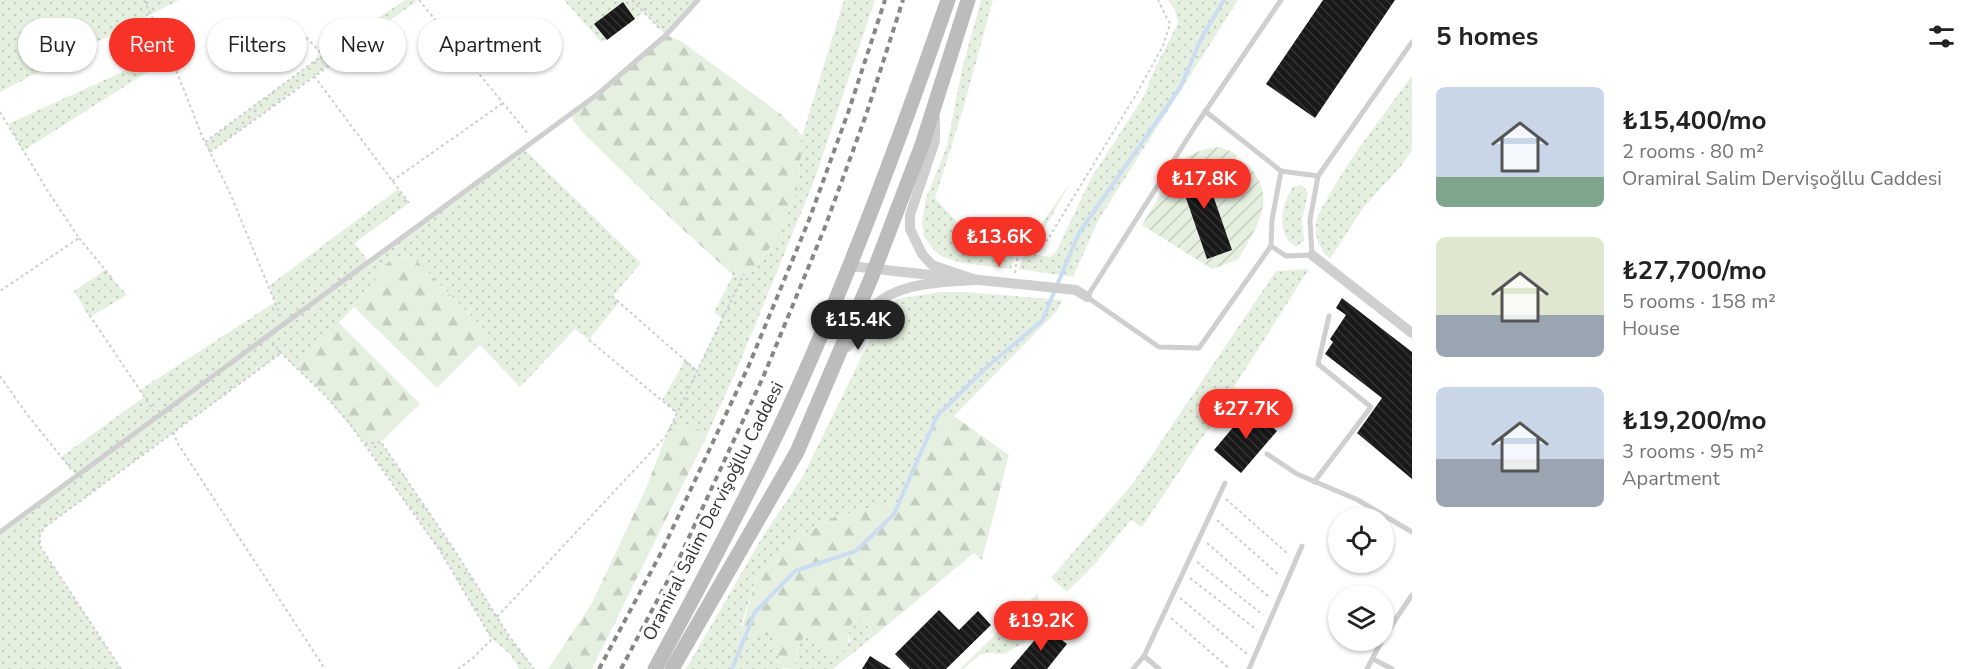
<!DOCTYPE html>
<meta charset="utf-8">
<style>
:root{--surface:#fff;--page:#f2f2f2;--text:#222;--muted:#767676;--accent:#f73226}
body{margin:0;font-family:"Nunito Sans",sans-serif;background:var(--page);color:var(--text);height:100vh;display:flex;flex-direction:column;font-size:22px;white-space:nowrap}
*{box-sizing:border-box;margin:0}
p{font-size:20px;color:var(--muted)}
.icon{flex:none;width:33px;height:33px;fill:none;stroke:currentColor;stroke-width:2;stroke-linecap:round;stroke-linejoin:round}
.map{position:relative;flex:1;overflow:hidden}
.panel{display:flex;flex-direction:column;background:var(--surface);width:570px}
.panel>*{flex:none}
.guide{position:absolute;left:18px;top:18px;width:570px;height:54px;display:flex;gap:12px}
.controls{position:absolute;left:1328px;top:507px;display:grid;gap:12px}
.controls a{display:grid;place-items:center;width:66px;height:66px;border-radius:50%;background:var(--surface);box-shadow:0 2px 4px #0004;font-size:30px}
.price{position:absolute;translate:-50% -51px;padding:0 14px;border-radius:21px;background:var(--accent);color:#fff;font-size:20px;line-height:39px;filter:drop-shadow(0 2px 3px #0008)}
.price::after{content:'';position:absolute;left:50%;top:36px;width:18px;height:14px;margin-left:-9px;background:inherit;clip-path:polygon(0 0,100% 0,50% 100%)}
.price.selected{background:#222;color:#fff}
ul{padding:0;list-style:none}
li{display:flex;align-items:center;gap:18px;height:150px;padding:0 24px}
li span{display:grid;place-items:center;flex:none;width:168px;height:120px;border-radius:9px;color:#555}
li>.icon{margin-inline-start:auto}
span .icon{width:72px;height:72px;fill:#fffc;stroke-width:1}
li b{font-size:26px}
h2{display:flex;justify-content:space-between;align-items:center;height:72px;padding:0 24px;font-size:26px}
.chip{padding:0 21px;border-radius:27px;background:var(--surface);box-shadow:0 2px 4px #0004;font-size:21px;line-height:54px}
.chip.selected{background:var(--accent);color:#fff}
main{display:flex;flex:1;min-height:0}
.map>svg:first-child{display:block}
.grass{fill:url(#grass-dots)}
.forest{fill:url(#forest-firs)}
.garden{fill:url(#garden-furrows)}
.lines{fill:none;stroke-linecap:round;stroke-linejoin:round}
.stream{stroke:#cbddf1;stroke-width:4}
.building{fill:url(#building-back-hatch)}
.path{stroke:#cfcfcf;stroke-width:2;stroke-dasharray:3 3;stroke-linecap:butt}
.lane{stroke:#cfcfcf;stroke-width:5}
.street{stroke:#cfcfcf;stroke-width:10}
.secondary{stroke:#bcbcbc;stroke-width:15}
.rail{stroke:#878787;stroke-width:4;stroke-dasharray:6 4.5;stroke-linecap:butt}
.labels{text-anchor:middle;stroke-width:6;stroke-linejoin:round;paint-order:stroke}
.street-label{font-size:18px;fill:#323232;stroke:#fff}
</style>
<main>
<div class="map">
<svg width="1412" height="669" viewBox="0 0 1412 669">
<defs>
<pattern id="grass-dots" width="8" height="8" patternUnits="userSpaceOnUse" patternTransform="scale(1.5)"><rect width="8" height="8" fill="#e6f0e0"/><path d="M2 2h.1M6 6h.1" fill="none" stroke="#c6cec1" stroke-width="1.8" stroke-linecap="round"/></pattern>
<pattern id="forest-firs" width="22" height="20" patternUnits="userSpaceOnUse" patternTransform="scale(1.5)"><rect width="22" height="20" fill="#e6f0e0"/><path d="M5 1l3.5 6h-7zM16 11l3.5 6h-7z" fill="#c6cec1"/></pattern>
<pattern id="garden-furrows" width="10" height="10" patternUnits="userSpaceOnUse" patternTransform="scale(1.5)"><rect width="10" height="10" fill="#e6f0e0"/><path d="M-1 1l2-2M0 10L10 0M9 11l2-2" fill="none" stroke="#c6cec1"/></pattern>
<pattern id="building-back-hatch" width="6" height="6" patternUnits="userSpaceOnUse" patternTransform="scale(1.5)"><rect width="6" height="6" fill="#191919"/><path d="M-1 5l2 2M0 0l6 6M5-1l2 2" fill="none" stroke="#323232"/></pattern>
</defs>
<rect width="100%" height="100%" fill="#fff"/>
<g class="grass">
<polygon points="0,0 179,0 0,92"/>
<polygon points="405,0 418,0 210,152 205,142 323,55"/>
<polygon points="564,0 698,0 666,35 643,12 635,19 623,3 595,23 607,40 601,42"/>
<polygon points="844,0 875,0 814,181 738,367 703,444 701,430 681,426 669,428 677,413 662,400 682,366 684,359 697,370 722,319 714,312 733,275 743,274 752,271 778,237 797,191 801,155 799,146"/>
<polygon points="981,0 993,0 964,106 935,198 974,241 988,244 1010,245 1022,242 1034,234 1071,182 1040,236 1034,242 1016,252 1011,269 963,263 943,257 935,251 924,237 922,222 926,198 947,146 962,69"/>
<polygon points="1168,0 1238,0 1099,219 1073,277 1019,269 1022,259 1027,253 1050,257 1057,250 1090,180 1144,96 1154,70 1178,23 1175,10"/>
<polygon points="168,51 171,57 23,151 8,124"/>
<path d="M1412,75V150L1401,166L1363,208L1330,259C1320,250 1314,237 1316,222C1318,213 1324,205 1328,197C1352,154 1384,115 1412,75Z"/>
<polygon points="523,148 641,263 613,296 619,302 589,340 575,329 520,387 480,345 486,337 484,329 413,257 400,256 387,263 354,307 296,367 281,353 45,527 40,535 40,546 121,669 0,669 0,532 76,475 61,457 144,397 140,390 275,302 269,286 398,189 409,203 355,243 368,261"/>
<path d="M1302,185L1308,193L1302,220L1304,241L1296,247C1275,234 1281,204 1293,187Z"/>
<polygon points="1309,269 1234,387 1248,397 1234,410 1230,418 1222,412 1201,439 1142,527 1131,520 1094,565 1067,592 1051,578 1133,483 1276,271"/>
<polygon points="105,270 127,295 90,317 74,291"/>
<polygon points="940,292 967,292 1062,300 1057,311 954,416 937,416 899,502 836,516 791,542 756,579 741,625 753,636 764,634 772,636 783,669 686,669 760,541 803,476 886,307 897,299"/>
<polygon points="381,442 455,551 509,636 534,669 519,669 510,654 492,639 441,552 365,444"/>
<polygon points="1037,594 1039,596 1038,602 1030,619 1025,642 1004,654 987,653 980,655 963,669 960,669"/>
<polygon points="861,621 867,624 874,636 833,669 794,669 799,643 805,637 817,640 821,646 850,642 848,629 852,623"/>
</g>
<g class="forest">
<polygon points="666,35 681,41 782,115 802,135 799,146 801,155 797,191 778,237 752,271 744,274 733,275 677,224 585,135 574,121 571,113"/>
<polygon points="400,256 413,257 484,329 487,337 480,345 437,388 354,307 387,263"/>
<polygon points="338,322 420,404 381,442 365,444 324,394 296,367"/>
<path d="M937,416H954L1009,455L982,560L974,553L874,636L867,624L862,621L852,623L848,629C850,644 847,650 834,658C823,651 819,638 805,637L799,643L794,669L782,668L772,636C761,633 751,638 740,635L756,579L791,542L836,516L899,502Z"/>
<polygon points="681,426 701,430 703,444 592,669 548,669 592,603 647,486 669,428"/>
</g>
<path class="garden" d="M1220,147L1233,152L1237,156C1230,168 1224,181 1211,187L1214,196L1232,186L1246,164C1281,196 1256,227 1238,260L1212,269L1142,225L1179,163C1190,153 1205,148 1220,147Z"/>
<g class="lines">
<polyline class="stream" points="732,669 755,612 795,571 856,551 894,514 937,416 988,366 1042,321 1079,233 1180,88 1202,37 1224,0"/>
</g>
<g class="building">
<polygon points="1323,0 1395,0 1315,118 1266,84"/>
<polygon points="623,2 635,19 607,40 594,24"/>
<polygon points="1201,161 1232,250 1207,259 1176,169"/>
<polygon points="1342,298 1412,352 1412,479 1357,433 1382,398 1325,354 1333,342 1330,339 1346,315 1336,308"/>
<polygon points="1250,407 1277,431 1241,473 1214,450"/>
<polygon points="939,610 959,630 978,611 991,625 946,669 910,669 895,654"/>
<polygon points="1046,627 1067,644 1047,669 1010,669"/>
<polygon points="870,656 891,669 862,669"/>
</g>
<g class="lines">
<g class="path">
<polyline points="144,0 171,57 202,136 230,193 281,317"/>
<polyline points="419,0 529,135"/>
<polyline points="632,0 660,29"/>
<polyline points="314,76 409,203"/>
<polyline points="0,112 49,193 79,238 0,291"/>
<polyline points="205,142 323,55 304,35"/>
<polyline points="210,152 350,51"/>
<polyline points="392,181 503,103"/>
<polyline points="79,238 112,278"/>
<path d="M1015,273C1016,268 1016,261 1018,257C1022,249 1040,247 1048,239L1137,93L1163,46L1170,24L1158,0"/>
<polyline points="612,296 697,371"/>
<polyline points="86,310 154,411"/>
<polyline points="589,340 677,413"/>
<polyline points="272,342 281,353 324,394 350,424 441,552 492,639 473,658 458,669"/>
<polyline points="0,376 26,413 71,469"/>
<polyline points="173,432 178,444 325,669"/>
<polyline points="365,444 381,442 455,551 509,636 534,669"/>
<polyline points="1226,499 1289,555"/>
<polyline points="1217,520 1280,576"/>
<polyline points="1207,543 1270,598"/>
<polyline points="1197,562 1263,615"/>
<polyline points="1190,578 1257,630"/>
<polyline points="1180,598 1247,654"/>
<polyline points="497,617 666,436 744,274"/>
<polyline points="1171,618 1230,669"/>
<polyline points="121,669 40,546 40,535 45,527 281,353"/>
</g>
<g class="lane">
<polyline points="1281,0 1196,125 1087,297 1159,347 1199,348 1271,246 1286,256 1312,255 1310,220 1318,176 1412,42"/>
<polyline points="1205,111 1281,171"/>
<polyline points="1271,246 1272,220 1281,171 1318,176"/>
<polyline points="1267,454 1297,474 1358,500 1412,532"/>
<polyline points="1314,482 1371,407 1318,364 1329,316"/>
<polyline points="0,532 598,94 666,35 698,0"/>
<polyline points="1383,638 1412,595"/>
<polyline points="1144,656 1159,669"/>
<polyline points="1373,659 1392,669"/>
<polyline points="1133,669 1144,656 1225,483"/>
<polyline points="1249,669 1302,546"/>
<polyline points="1367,669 1382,640"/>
</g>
<g class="street">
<polyline points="1312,255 1412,333"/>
<polyline points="850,266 948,277"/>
<polyline points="970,279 1076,290 1087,297"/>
<path d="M848,347C856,334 863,318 873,307C898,282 943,282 976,280L932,265L922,254L910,229V215L935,141V118"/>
</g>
<g class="secondary">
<path d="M655,669C701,584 747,498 788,410C849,277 900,139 948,0"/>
<polyline points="672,669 797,452 872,276 922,145 968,0"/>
</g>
<g class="rail">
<polyline points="599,669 662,551 749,365 809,220 849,110 885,0"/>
<polyline points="621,669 678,561 764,375 825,227 866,115 903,0"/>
</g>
</g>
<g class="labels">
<g class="street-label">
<text transform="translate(713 511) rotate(-63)" y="6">Oramiral Salim Dervişoğllu Caddesi</text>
</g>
</g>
</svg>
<div class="controls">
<a><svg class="icon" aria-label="locate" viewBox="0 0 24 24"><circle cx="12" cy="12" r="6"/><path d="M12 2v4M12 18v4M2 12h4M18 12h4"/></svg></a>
<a><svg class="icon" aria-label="layers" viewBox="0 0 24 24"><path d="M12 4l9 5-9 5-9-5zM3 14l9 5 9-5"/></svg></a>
</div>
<b class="price" style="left:1204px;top:210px">₺17.8K</b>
<b class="price" style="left:999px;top:268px">₺13.6K</b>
<b class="price selected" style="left:858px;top:351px">₺15.4K</b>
<b class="price" style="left:1246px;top:440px">₺27.7K</b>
<b class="price" style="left:1041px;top:652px">₺19.2K</b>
<div class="guide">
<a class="chip">Buy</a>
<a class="chip selected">Rent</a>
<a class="chip">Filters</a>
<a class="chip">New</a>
<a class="chip">Apartment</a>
</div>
</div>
<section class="panel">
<h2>5 homes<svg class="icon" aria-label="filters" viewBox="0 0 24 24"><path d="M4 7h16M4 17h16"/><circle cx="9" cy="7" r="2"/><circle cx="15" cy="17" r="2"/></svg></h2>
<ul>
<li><span style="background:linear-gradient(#c9d6e8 75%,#7fa58c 0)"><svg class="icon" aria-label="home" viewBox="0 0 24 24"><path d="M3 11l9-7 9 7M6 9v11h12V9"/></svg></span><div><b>₺15,400/mo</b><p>2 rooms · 80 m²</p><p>Oramiral Salim Dervişoğllu Caddesi</p></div></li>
<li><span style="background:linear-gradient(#dfe7d0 65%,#9aa5b1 0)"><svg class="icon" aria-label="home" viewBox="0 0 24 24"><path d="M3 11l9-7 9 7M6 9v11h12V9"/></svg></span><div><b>₺27,700/mo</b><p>5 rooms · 158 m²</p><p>House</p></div></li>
<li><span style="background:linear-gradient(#c9d6e8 60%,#9aa5b1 0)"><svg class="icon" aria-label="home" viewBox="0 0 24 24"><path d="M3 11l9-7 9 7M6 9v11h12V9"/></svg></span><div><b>₺19,200/mo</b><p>3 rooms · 95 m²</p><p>Apartment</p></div></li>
</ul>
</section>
</main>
